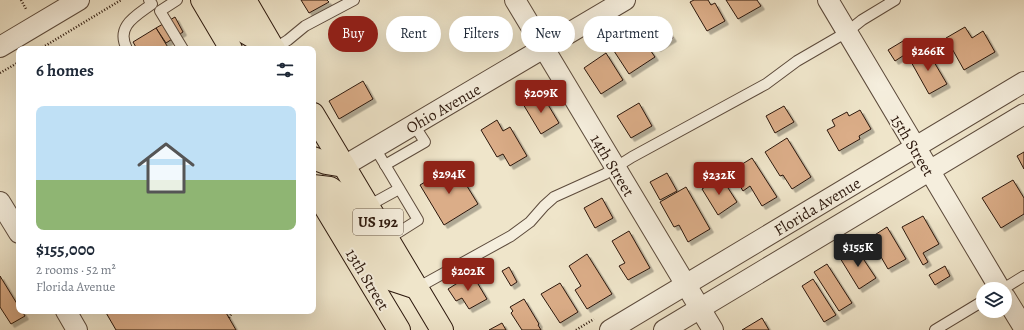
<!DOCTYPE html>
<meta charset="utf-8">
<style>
:root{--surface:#fff;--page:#f2f2f3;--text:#1f2937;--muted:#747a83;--line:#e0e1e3;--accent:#8f2418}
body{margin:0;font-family:Alegreya,serif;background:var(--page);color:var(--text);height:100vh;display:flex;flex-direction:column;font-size:15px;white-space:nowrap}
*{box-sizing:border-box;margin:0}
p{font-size:13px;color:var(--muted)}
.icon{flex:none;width:22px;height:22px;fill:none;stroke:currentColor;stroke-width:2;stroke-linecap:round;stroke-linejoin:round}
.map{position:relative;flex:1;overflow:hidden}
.sheet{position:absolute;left:16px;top:46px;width:300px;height:268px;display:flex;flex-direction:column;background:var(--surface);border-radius:8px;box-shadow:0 4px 16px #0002}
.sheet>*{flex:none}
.banner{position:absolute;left:328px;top:16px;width:380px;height:36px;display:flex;gap:8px}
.fabs{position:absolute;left:976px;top:282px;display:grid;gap:8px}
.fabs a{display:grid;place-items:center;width:36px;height:36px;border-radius:50%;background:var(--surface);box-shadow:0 4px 16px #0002;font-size:20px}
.price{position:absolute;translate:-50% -34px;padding:0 9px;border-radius:4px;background:var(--accent);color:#fff;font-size:13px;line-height:26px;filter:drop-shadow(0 1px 2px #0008)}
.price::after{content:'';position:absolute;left:50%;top:24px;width:12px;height:9px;margin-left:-6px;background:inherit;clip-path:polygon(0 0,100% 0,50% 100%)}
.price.selected{background:#222;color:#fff}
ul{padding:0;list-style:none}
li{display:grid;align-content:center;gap:8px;height:212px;padding:0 20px}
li+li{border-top:1px solid var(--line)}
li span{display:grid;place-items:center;height:124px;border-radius:8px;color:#555}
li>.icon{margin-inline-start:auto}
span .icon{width:72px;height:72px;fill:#fffc;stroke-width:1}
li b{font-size:17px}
h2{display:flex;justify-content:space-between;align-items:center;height:48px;padding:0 20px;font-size:17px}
.chip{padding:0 14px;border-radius:18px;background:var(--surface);box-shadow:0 4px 16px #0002;font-size:14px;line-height:36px}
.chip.selected{background:var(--accent);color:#fff}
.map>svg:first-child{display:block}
.building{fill:#dbad88;stroke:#2c180d;filter:url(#shadow)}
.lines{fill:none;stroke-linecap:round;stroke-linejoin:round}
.lane-casing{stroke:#5d4b3c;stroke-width:12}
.street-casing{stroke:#5d4b3c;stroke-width:22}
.highway-casing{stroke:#2c180d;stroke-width:24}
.path{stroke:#2c180d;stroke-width:2.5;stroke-dasharray:1 2;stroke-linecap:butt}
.lane{stroke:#f5eedd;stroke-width:10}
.street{stroke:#f5eedd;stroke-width:20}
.highway{stroke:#efe5ca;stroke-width:22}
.labels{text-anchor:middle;stroke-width:4;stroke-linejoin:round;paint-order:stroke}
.shield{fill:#f5eedd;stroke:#68584b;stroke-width:1}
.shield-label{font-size:15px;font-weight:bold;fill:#2c180d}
.street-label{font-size:16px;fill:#2c180d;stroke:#f5eedd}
</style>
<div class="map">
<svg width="1024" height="330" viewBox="0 0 1024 330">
<defs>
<filter id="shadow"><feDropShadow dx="3.5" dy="3.5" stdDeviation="0" flood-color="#0004"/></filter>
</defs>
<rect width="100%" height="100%" fill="#efe5ca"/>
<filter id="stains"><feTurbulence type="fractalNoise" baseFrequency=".005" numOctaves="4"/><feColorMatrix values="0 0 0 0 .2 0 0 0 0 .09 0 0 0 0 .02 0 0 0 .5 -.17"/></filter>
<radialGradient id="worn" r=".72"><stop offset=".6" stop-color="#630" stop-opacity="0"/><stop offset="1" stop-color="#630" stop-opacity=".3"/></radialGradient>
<g class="building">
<polygon points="301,0 327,0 329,2 309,13"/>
<polygon points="694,0 708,0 711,5 715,3 725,21 707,31 690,2"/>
<polygon points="726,0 757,0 761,6 738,19"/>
<polygon points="175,17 183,32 166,43 156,28"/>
<polygon points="659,17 673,38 657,48 643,27"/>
<polygon points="965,27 972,38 983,31 995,52 964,70 946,38"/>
<polygon points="156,28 169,49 137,49 133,42"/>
<polygon points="639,34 655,57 629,74 614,51"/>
<polygon points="903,41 909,52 895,61 888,50"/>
<polygon points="927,50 947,84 929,94 910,60"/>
<polygon points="606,53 623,80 601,94 584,68"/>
<polygon points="363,81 373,99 339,119 329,101"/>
<polygon points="541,93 559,123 541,134 523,104"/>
<polygon points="639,103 652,126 631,138 617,116"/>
<polygon points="784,106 794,122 775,133 766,116"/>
<polygon points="860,110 871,129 859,136 860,139 839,151 827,130 835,126 832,120 847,112 849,116"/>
<polygon points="497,120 503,131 510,127 527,156 510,166 503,154 497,157 481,130"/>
<polygon points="787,138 811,177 792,189 783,175 780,176 765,152"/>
<polygon points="1024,152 1024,169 1017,156"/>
<polygon points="752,158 777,197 762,206 750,186 743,191 731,171"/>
<polygon points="454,165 478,204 444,225 420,185"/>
<polygon points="667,173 677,191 660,200 650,182"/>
<polygon points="721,177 737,202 718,215 702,189"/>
<polygon points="1013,180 1024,198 1024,214 1001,228 982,198"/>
<polygon points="686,187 710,229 688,242 679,225 674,227 660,202"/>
<polygon points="602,198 613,218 595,228 584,208"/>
<polygon points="923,216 939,244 923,253 928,262 923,265 902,227"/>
<polygon points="887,227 906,259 888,269 870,238"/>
<polygon points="629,231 650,268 628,280 619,266 625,263 612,241"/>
<polygon points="856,248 876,278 859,289 840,258"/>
<polygon points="587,254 612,294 587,309 575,290 581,286 569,266"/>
<polygon points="827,264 852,303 839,311 814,272"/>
<polygon points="945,266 950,276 935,285 929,275"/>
<polygon points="509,267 517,282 511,286 502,271"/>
<polygon points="472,274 487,299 469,309 462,298 456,301 448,289"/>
<polygon points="0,276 19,307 19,311 22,311 25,316 11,324 0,307"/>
<polygon points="813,279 836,315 824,322 802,286"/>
<polygon points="560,283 578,312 560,323 541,294"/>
<polygon points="524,299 539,324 538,325 541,330 522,330 511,313 513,311 510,307"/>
<polygon points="105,311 225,311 236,330 116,330"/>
<polygon points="762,318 769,330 742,330"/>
<polygon points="502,323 506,330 489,330"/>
</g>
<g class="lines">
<defs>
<g id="lane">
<polyline points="177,0 160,11 183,49"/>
<path d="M127,49C115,26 136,16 152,4L149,0"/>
<polyline points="274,49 288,40 305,26 354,0"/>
<polyline points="375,148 418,220 388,239"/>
<polyline points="385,165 425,142 414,125"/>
<polyline points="368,206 399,189"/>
<polyline points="417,288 511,236 530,222 544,206 554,197 605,174 632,157 766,84 797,61 847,32 862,20 895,0"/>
<polyline points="1003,289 1024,276"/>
<polyline points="935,330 983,301"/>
</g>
<g id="street">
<polyline points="515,0 713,330"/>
<polyline points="828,0 1000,289"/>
<polyline points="0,47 79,0"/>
<polyline points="344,166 625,0"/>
<polyline points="0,202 19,233"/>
<polyline points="1005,297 1024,328"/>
<polyline points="66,311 77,330"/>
<polyline points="610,330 1024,82"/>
<polyline points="664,330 1024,114"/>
</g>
<g id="highway">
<polyline points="202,0 231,49"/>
<polyline points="223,0 243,31 274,49"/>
<polyline points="245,0 273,48"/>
<polyline points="313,114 442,330"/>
<polyline points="313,158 326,163 344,166"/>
<polyline points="313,186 330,188 341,196 390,279 417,288"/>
<polyline points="313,187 399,330"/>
</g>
</defs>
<use href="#lane" class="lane-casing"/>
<use href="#street" class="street-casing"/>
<use href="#highway" class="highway-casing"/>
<g class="path">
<polyline points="21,0 26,9"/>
<polyline points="40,49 121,0"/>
<polyline points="0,73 19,62"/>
<polyline points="229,318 233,311"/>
<polyline points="576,330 594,319"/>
</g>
<use href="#lane" class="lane"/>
<use href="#street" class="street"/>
<use href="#highway" class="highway"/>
</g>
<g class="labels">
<rect class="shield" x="353" y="209" width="50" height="26" rx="3"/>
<g class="shield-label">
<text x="378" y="227">US 192</text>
</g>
<g class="street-label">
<text transform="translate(443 108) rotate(-30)" y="6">Ohio Avenue</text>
<text transform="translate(913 145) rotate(59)" y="6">15th Street</text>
<text transform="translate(613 165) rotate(59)" y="6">14th Street</text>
<text transform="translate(817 206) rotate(-31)" y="6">Florida Avenue</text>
<text transform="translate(368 279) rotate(59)" y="6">13th Street</text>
</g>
</g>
<rect width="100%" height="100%" filter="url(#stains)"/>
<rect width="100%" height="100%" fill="url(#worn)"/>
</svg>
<div class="fabs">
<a><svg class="icon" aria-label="layers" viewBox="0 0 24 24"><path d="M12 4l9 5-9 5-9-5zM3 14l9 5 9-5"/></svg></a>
</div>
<b class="price" style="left:928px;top:72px">$266K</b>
<b class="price" style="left:541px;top:114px">$209K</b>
<b class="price" style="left:449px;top:195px">$294K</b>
<b class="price" style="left:719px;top:196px">$232K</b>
<b class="price selected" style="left:858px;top:268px">$155K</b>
<b class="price" style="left:468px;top:292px">$202K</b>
<div class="banner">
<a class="chip selected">Buy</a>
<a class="chip">Rent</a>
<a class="chip">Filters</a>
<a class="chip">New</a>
<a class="chip">Apartment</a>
</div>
<section class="sheet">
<h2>6 homes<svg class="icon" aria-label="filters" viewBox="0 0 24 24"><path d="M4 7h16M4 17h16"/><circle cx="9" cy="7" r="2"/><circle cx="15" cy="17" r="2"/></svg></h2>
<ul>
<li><span style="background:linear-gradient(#bfe0f5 60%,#8fb573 0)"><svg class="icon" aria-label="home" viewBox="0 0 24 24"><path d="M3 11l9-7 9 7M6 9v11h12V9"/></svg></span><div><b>$155,000</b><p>2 rooms · 52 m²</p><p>Florida Avenue</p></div></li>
</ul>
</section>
</div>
